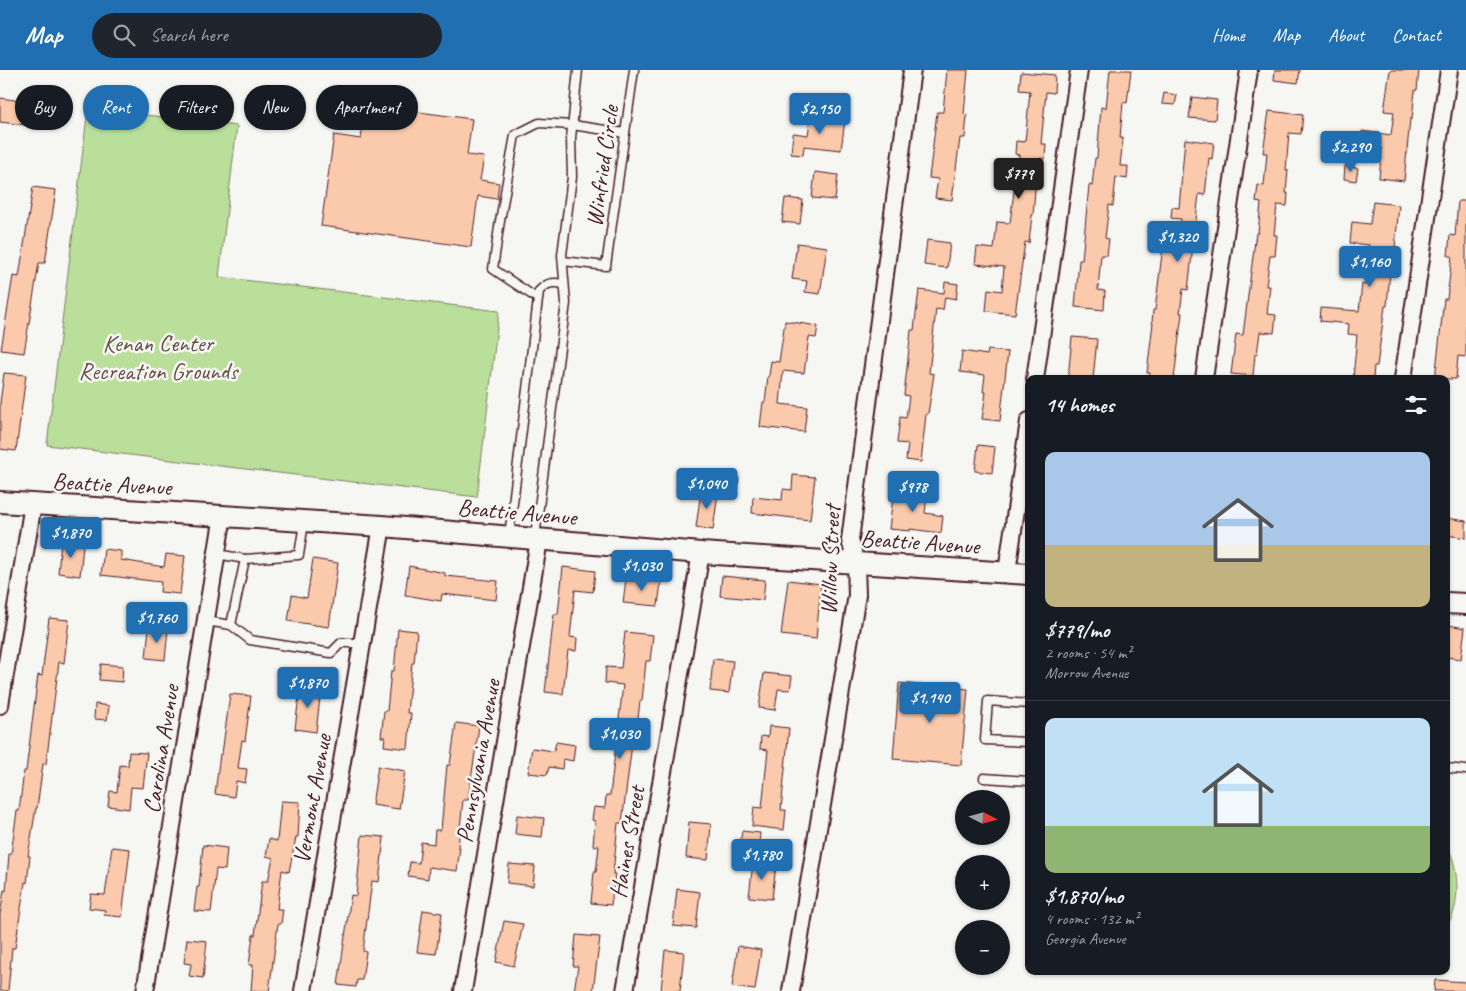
<!DOCTYPE html>
<meta charset="utf-8">
<style>
:root{--surface:#171b24;--page:#20242c;--text:#f1f3f6;--muted:#9ea1a6;--line:#363941;--accent:#1f6fb2}
body{margin:0;font-family:Caveat,sans-serif;background:var(--page);color:var(--text);height:100vh;display:flex;flex-direction:column;font-size:19px;white-space:nowrap}
*{box-sizing:border-box;margin:0}
p{font-size:16px;color:var(--muted)}
.icon{flex:none;width:28px;height:28px;fill:none;stroke:currentColor;stroke-width:2;stroke-linecap:round;stroke-linejoin:round}
.map{position:relative;flex:1;overflow:hidden}
.drawer{position:absolute;left:1025px;top:305px;width:425px;height:600px;display:flex;flex-direction:column;background:var(--surface);border-radius:10px;box-shadow:0 1px 4px #0004}
.drawer>*{flex:none}
.top-card{position:absolute;left:15px;top:15px;width:475px;height:45px;display:flex;gap:10px}
.needle{width:32px;rotate:96deg}
.tools{position:absolute;left:955px;top:720px;display:grid;gap:10px}
.tools a{display:grid;place-items:center;width:55px;height:55px;border-radius:50%;background:var(--surface);box-shadow:0 1px 4px #0004;font-size:25px}
.price{position:absolute;translate:-50% -42px;padding:0 11px;border-radius:5px;background:var(--accent);color:#fff;font-size:16px;line-height:32px;filter:drop-shadow(0 1px 2px #0008)}
.price::after{content:'';position:absolute;left:50%;top:30px;width:15px;height:11px;margin-left:-8px;background:inherit;clip-path:polygon(0 0,100% 0,50% 100%)}
.price.active{background:#222;color:#fff}
ul{padding:0;list-style:none}
li{display:grid;align-content:center;gap:10px;height:265px;padding:0 20px}
li+li{border-top:1px solid var(--line)}
li span{display:grid;place-items:center;height:155px;border-radius:10px;color:#555}
li>.icon{margin-inline-start:auto}
span .icon{width:90px;height:90px;fill:#fffc;stroke-width:1}
li b{font-size:21px}
h2{display:flex;justify-content:space-between;align-items:center;height:60px;padding:0 20px;font-size:21px}
.tag{padding:0 18px;border-radius:22px;background:var(--surface);box-shadow:0 1px 4px #0004;font-size:18px;line-height:45px}
.tag.active{background:var(--accent);color:#fff}
header{display:flex;align-items:center;gap:30px;box-sizing:border-box;height:70px;padding:0 25px;background:var(--accent);color:#fff}
header strong{font-size:24px}
nav{display:flex;gap:28px;margin-inline-start:auto;font-size:18px}
.search{width:350px;height:45px;background:var(--page);display:flex;align-items:center;gap:12px;box-sizing:border-box;padding:0 18px;border-radius:28px;color:var(--muted);font-size:19px}
.map>svg:first-child{display:block}
.green{fill:#b9df9b;stroke:#827f63}
.building{fill:#fbc9ab;stroke:#4a1f2b}
.lines{fill:none;stroke-linecap:round;stroke-linejoin:round}
.service-casing{stroke:#4a1f2b;stroke-width:11}
.minor-casing{stroke:#4a1f2b;stroke-width:20}
.tertiary-casing{stroke:#4a1f2b;stroke-width:24}
.service{stroke:#f6f6f2;stroke-width:8}
.minor{stroke:#f6f6f2;stroke-width:16}
.tertiary{stroke:#f6f6f2;stroke-width:20}
.labels{text-anchor:middle;stroke-width:5;stroke-linejoin:round;paint-order:stroke}
.street-label{font-size:24px;fill:#4a1f2b;stroke:#f6f6f2}
.park-label{font-size:24px;fill:#664f47;stroke:#f6f6f2}
</style>
<header>
<strong>Map</strong>
<div class="search"><svg class="icon" aria-label="search" viewBox="0 0 24 24"><circle cx="10" cy="10" r="6"/><path d="M15 15l6 6"/></svg>Search here</div>
<nav><a>Home</a><a>Map</a><a>About</a><a>Contact</a></nav>
</header>
<div class="map">
<svg width="1466" height="921" viewBox="0 0 1466 921">
<rect width="100%" height="100%" fill="#f6f6f2"/>
<filter id="ink" filterUnits="userSpaceOnUse"><feTurbulence type="fractalNoise" baseFrequency=".02" numOctaves="2"/><feDisplacementMap in="SourceGraphic" scale="10" xChannelSelector="R" yChannelSelector="G"/><feConvolveMatrix kernelMatrix="1 2 1 2 8 2 1 2 1" color-interpolation-filters="sRGB"/></filter>
<g filter="url(#ink)">
<g class="green">
<polygon points="88,38 237,56 219,207 499,241 477,427 47,375"/>
<path d="M1446,774C1459,794 1462,838 1446,856Z"/>
</g>
<g class="building">
<polygon points="947,0 968,0 964,44 967,45 965,68 960,68 952,130 935,128 938,109 929,108 937,42 943,42"/>
<polygon points="1110,0 1131,0 1127,33 1123,32 1120,68 1123,68 1120,96 1128,96 1127,109 1116,107 1113,136 1109,135 1105,168 1109,169 1107,185 1101,185 1098,220 1105,221 1104,240 1075,237 1079,190 1082,190 1089,115 1092,116 1095,88 1097,88 1101,37 1106,38"/>
<polygon points="1275,0 1300,0 1298,13 1274,10"/>
<polygon points="1390,0 1419,0 1417,20 1415,20 1412,49 1410,49 1404,111 1379,108 1382,78 1360,75 1362,61 1391,65 1394,42 1384,41"/>
<polygon points="1021,2 1055,5 1054,23 1046,22 1041,74 1046,74 1045,89 1040,88 1039,95 1037,95 1033,145 1032,145 1029,173 1025,172 1015,244 986,241 988,219 1002,221 1004,197 975,194 977,177 994,179 997,152 1010,153 1014,121 1016,121 1019,85 1015,84 1016,71 1025,72 1030,21 1019,20"/>
<polygon points="1164,23 1177,25 1175,35 1162,34"/>
<polygon points="1192,27 1217,30 1215,50 1189,48"/>
<polygon points="0,28 44,34 42,57 0,52"/>
<polygon points="366,35 472,49 467,85 484,87 480,110 499,113 497,129 478,126 471,177 321,156 334,65 361,69"/>
<polygon points="1269,41 1303,45 1301,64 1289,63 1286,100 1288,100 1286,123 1288,123 1287,136 1277,135 1274,165 1277,165 1275,186 1270,186 1266,216 1270,216 1267,244 1276,245 1274,263 1260,262 1257,284 1255,284 1253,306 1231,304 1236,264 1243,265 1256,163 1258,163 1261,133 1256,132 1258,115 1264,116 1267,83 1263,83"/>
<polygon points="811,45 845,50 841,80 804,76 803,85 791,84 793,63 808,65"/>
<polygon points="1185,69 1214,73 1212,89 1209,88 1205,125 1199,124 1188,220 1183,219 1180,243 1182,243 1174,309 1149,309 1150,303 1147,303 1153,253 1152,253 1153,240 1155,240 1163,176 1177,178 1181,149 1171,148 1172,137 1179,138"/>
<polygon points="1345,96 1358,98 1356,111 1344,109"/>
<polygon points="815,102 838,105 835,130 812,128"/>
<polygon points="33,117 56,120 45,193 39,193 24,283 1,280 13,206 19,207"/>
<polygon points="785,128 803,130 800,154 782,152"/>
<polygon points="1458,131 1466,131 1466,287 1458,286 1456,309 1435,309 1444,229 1447,229 1452,186 1448,186 1450,165 1455,166"/>
<polygon points="1373,132 1399,135 1395,178 1392,178 1387,236 1385,236 1377,296 1374,296 1373,309 1353,309 1357,265 1348,264 1349,254 1320,251 1321,238 1359,241 1362,214 1365,215 1369,175 1350,173 1352,152 1370,154"/>
<polygon points="927,170 950,173 947,198 924,195"/>
<polygon points="797,173 827,177 820,224 805,222 807,211 792,209"/>
<polygon points="945,212 958,214 956,229 945,227 943,240 936,239 929,303 934,304 928,344 926,344 921,392 906,390 908,374 897,373 900,347 906,348 909,326 904,325 911,260 914,260 919,220 944,223"/>
<polygon points="785,251 818,256 816,268 809,267 804,303 783,301 780,334 807,337 804,362 760,357 763,332 765,332 768,306 769,306 771,291 779,292"/>
<polygon points="1072,267 1097,269 1093,309 1068,309"/>
<polygon points="988,280 1008,282 1000,351 982,349 986,322 983,322 985,305 960,302 962,281 987,285"/>
<polygon points="4,303 26,305 16,381 0,379 0,333"/>
<polygon points="978,375 995,377 992,403 975,401"/>
<polygon points="720,405 739,408 737,425 718,423"/>
<polygon points="793,405 815,407 810,450 752,443 753,427 782,430 783,419 792,420"/>
<polygon points="894,419 927,423 925,443 943,446 941,463 910,459 910,461 889,459"/>
<polygon points="701,421 718,423 713,460 696,457"/>
<polygon points="1446,448 1466,451 1466,468 1446,465"/>
<polygon points="61,472 83,475 80,506 58,503"/>
<polygon points="104,479 121,481 121,490 164,497 166,484 185,486 180,524 160,522 161,512 101,505"/>
<polygon points="313,489 338,493 329,557 288,551 292,525 307,528"/>
<polygon points="409,496 445,503 445,506 498,511 496,530 442,524 441,531 405,525"/>
<polygon points="563,497 595,501 593,522 575,520 570,567 577,568 576,581 568,580 563,624 545,622 554,544 558,544"/>
<polygon points="722,506 765,510 763,530 720,526"/>
<polygon points="626,509 661,512 658,536 623,533"/>
<polygon points="788,510 821,514 816,569 781,565"/>
<polygon points="49,548 69,550 64,593 59,592 46,694 43,694 37,738 36,738 28,786 30,786 27,813 25,812 15,878 12,878 8,921 0,921 0,845 4,820 6,821 9,784 11,784 17,741 19,741 24,701 26,701 38,605 42,606"/>
<polygon points="1448,555 1465,558 1461,589 1446,587"/>
<polygon points="149,557 168,559 165,590 146,588"/>
<polygon points="398,559 417,561 414,593 412,593 407,643 411,643 408,679 384,676 385,667 381,667 384,641 387,641 391,601 394,601"/>
<polygon points="625,562 653,565 650,591 646,591 642,631 640,631 635,674 632,674 622,753 618,753 613,804 615,804 611,835 591,833 594,802 596,802 599,776 593,776 595,751 592,750 594,737 605,738 606,725 610,725 623,615 605,613 606,597 621,598"/>
<polygon points="713,589 733,591 729,623 710,621"/>
<polygon points="101,594 123,596 122,612 99,610"/>
<polygon points="764,603 792,606 790,620 778,619 775,640 759,638"/>
<polygon points="899,613 968,619 961,695 893,689"/>
<polygon points="300,617 321,619 316,662 295,659"/>
<polygon points="230,624 251,626 245,671 242,670 238,698 247,699 245,713 236,711 234,727 215,724 220,684 222,684"/>
<polygon points="95,634 109,636 107,650 94,649"/>
<polygon points="456,653 479,656 468,730 463,730 458,777 460,777 457,801 429,797 428,809 408,806 410,792 419,793 421,772 434,774 435,760 441,760 447,695 450,695"/>
<polygon points="769,656 789,658 781,740 786,740 784,760 752,756 754,737 762,738 768,680 760,679 761,666 768,667"/>
<polygon points="556,672 575,675 573,691 563,689 562,699 549,697 547,705 528,703 532,678 554,681"/>
<polygon points="129,682 147,683 143,718 131,717 129,739 108,736 110,721 117,722 120,695 128,696"/>
<polygon points="378,696 405,701 399,739 372,735"/>
<polygon points="281,731 300,732 298,767 296,767 289,802 282,800 277,839 283,839 281,854 278,854 269,921 251,921 253,895 249,895 253,865 255,865 262,811 268,811 273,788 266,786 269,769 277,771"/>
<polygon points="517,745 544,748 542,767 515,764"/>
<polygon points="689,752 711,754 708,790 686,788"/>
<polygon points="742,761 760,763 759,776 740,774"/>
<polygon points="362,765 384,767 379,812 372,811 363,881 366,882 362,910 357,910 356,917 338,915 351,825 356,826"/>
<polygon points="203,775 227,778 225,800 216,799 211,842 194,841 197,817 199,817"/>
<polygon points="112,777 130,779 122,847 104,845 105,840 89,838 91,824 105,825"/>
<polygon points="753,793 776,795 772,829 749,827"/>
<polygon points="509,794 535,796 533,816 507,813"/>
<polygon points="677,819 700,822 696,858 673,856"/>
<polygon points="423,840 442,843 436,884 417,882"/>
<polygon points="504,851 523,854 514,896 496,892"/>
<polygon points="576,865 600,867 593,921 574,921 578,896 573,896"/>
<polygon points="187,869 207,871 203,908 189,906 191,894 184,893"/>
<polygon points="738,876 761,880 755,920 732,917"/>
<polygon points="665,880 684,882 680,921 661,921"/>
<polygon points="1435,910 1466,912 1466,921 1434,921"/>
</g>
<g class="lines">
<defs>
<g id="service">
<polyline points="563,191 606,196 634,0"/>
<polyline points="538,229 493,199 499,157 515,65 539,53 572,55 625,63"/>
<path d="M509,466L539,221C548,212 552,212 564,214"/>
<polyline points="535,467 566,233 562,185 572,107 571,68 578,0"/>
<polyline points="217,484 245,489 231,555"/>
<polyline points="245,489 299,485 304,453"/>
<polyline points="206,551 231,555 250,570 331,583 341,573 362,573"/>
<polyline points="1029,634 988,631 985,670 1029,672"/>
<polyline points="1446,698 1466,700"/>
<polyline points="984,708 1029,711"/>
</g>
<g id="minor">
<polyline points="1035,309 1079,0"/>
<polyline points="1204,309 1249,0"/>
<polyline points="1403,309 1449,0"/>
<polyline points="1007,502 1029,351"/>
<polyline points="0,635 33,434"/>
<polyline points="145,921 223,445"/>
<polyline points="303,921 382,456"/>
<polyline points="463,921 539,470"/>
<polyline points="625,921 701,483"/>
<polyline points="791,921 857,525 856,493 850,470 912,0"/>
</g>
<g id="tertiary">
<polyline points="0,432 382,456 701,483 1029,504"/>
<polyline points="1446,533 1466,534"/>
</g>
</defs>
<use href="#service" class="service-casing"/>
<use href="#minor" class="minor-casing"/>
<use href="#tertiary" class="tertiary-casing"/>
<use href="#service" class="service"/>
<use href="#minor" class="minor"/>
<use href="#tertiary" class="tertiary"/>
</g>
</g>
<g class="labels">
<g class="street-label">
<text transform="translate(602 96) rotate(-82)" y="8">Winfried Circle</text>
<text transform="translate(112 414) rotate(3)" y="8">Beattie Avenue</text>
<text transform="translate(517 442) rotate(5)" y="8">Beattie Avenue</text>
<text transform="translate(920 472) rotate(4)" y="8">Beattie Avenue</text>
<text transform="translate(830 490) rotate(-88)" y="8">Willow Street</text>
<text transform="translate(161 679) rotate(-81)" y="8">Carolina Avenue</text>
<text transform="translate(478 691) rotate(-80)" y="8">Pennsylvania Avenue</text>
<text transform="translate(312 729) rotate(-80)" y="8">Vermont Avenue</text>
<text transform="translate(627 772) rotate(-80)" y="8">Haines Street</text>
</g>
<g class="park-label">
<text x="158" y="281">Kenan Center<tspan x="158" dy="28">Recreation Grounds</tspan></text>
</g>
</g>
</svg>
<div class="tools">
<a><svg class="needle" viewBox="-14 -14 28 28"><path d="M0-13l5 13h-10z" fill="#e53935"/><path d="M0 13l5-13h-10z" fill="#9ea1a6"/></svg></a>
<a>+</a>
<a>−</a>
</div>
<b class="price" style="left:820px;top:65px">$2,150</b>
<b class="price" style="left:1351px;top:103px">$2,290</b>
<b class="price active" style="left:1019px;top:130px">$779</b>
<b class="price" style="left:1178px;top:193px">$1,320</b>
<b class="price" style="left:1370px;top:218px">$1,160</b>
<b class="price" style="left:707px;top:440px">$1,040</b>
<b class="price" style="left:913px;top:443px">$978</b>
<b class="price" style="left:71px;top:489px">$1,870</b>
<b class="price" style="left:642px;top:522px">$1,030</b>
<b class="price" style="left:157px;top:574px">$1,760</b>
<b class="price" style="left:308px;top:639px">$1,870</b>
<b class="price" style="left:930px;top:654px">$1,140</b>
<b class="price" style="left:620px;top:690px">$1,030</b>
<b class="price" style="left:762px;top:811px">$1,780</b>
<div class="top-card">
<a class="tag">Buy</a>
<a class="tag active">Rent</a>
<a class="tag">Filters</a>
<a class="tag">New</a>
<a class="tag">Apartment</a>
</div>
<section class="drawer">
<h2>14 homes<svg class="icon" aria-label="filters" viewBox="0 0 24 24"><path d="M4 7h16M4 17h16"/><circle cx="9" cy="7" r="2"/><circle cx="15" cy="17" r="2"/></svg></h2>
<ul>
<li><span style="background:linear-gradient(#a9c7e8 60%,#c2b280 0)"><svg class="icon" aria-label="home" viewBox="0 0 24 24"><path d="M3 11l9-7 9 7M6 9v11h12V9"/></svg></span><div><b>$779/mo</b><p>2 rooms · 54 m²</p><p>Morrow Avenue</p></div></li>
<li><span style="background:linear-gradient(#bfe0f5 70%,#8fb573 0)"><svg class="icon" aria-label="home" viewBox="0 0 24 24"><path d="M3 11l9-7 9 7M6 9v11h12V9"/></svg></span><div><b>$1,870/mo</b><p>4 rooms · 132 m²</p><p>Georgia Avenue</p></div></li>
</ul>
</section>
</div>
